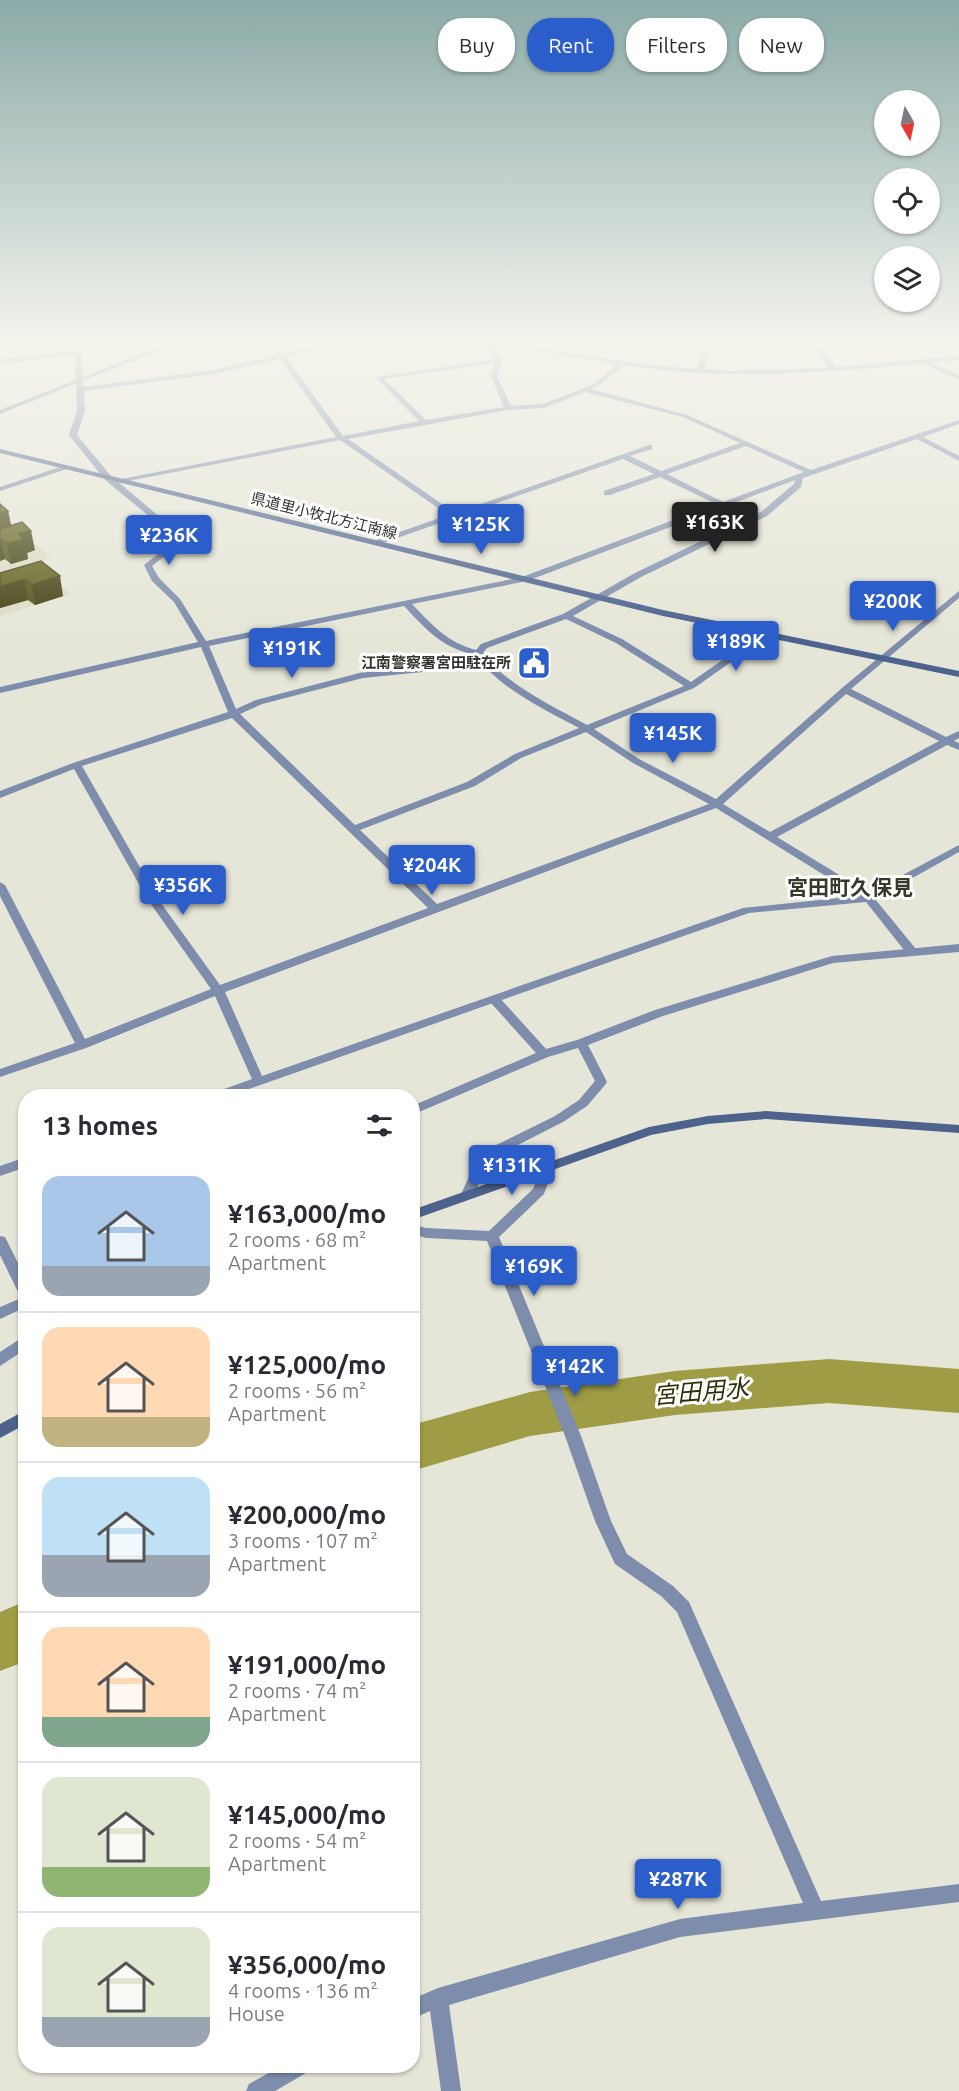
<!DOCTYPE html>
<meta charset="utf-8">
<style>
:root{--surface:#fff;--page:#f7f7f7;--text:#2b2b33;--muted:#7c7c81;--line:#e1e1e2;--accent:#2b5dcb}
body{margin:0;font-family:Ubuntu,"Noto Sans JP",sans-serif;background:var(--page);color:var(--text);height:100vh;display:flex;flex-direction:column;font-size:22px;white-space:nowrap}
*{box-sizing:border-box;margin:0}
p{font-size:20px;color:var(--muted)}
.icon{flex:none;width:33px;height:33px;fill:none;stroke:currentColor;stroke-width:2;stroke-linecap:round;stroke-linejoin:round}
.map{position:relative;flex:1;overflow:hidden}
.details{position:absolute;left:18px;top:1089px;width:402px;height:984px;display:flex;flex-direction:column;background:var(--surface);border-radius:24px;box-shadow:0 2px 4px #0004}
.details>*{flex:none}
.hud{position:absolute;left:438px;top:18px;width:430px;height:54px;display:flex;gap:12px}
.needle{width:39px;rotate:171deg}
.fabs{position:absolute;left:874px;top:90px;display:grid;gap:12px}
.fabs a{display:grid;place-items:center;width:66px;height:66px;border-radius:50%;background:var(--surface);box-shadow:0 2px 4px #0004;font-size:30px}
.price{position:absolute;translate:-50% -51px;padding:0 14px;border-radius:6px;background:var(--accent);color:#fff;font-size:20px;line-height:39px;filter:drop-shadow(0 2px 3px #0008)}
.price::after{content:'';position:absolute;left:50%;top:36px;width:18px;height:14px;margin-left:-9px;background:inherit;clip-path:polygon(0 0,100% 0,50% 100%)}
.price.on{background:#222;color:#fff}
ul{padding:0;list-style:none}
li{display:flex;align-items:center;gap:18px;height:150px;padding:0 24px}
li+li{border-top:2px solid var(--line)}
li span{display:grid;place-items:center;flex:none;width:168px;height:120px;border-radius:18px;color:#555}
li>.icon{margin-inline-start:auto}
span .icon{width:72px;height:72px;fill:#fffc;stroke-width:1}
li b{font-size:26px}
h2{display:flex;justify-content:space-between;align-items:center;height:72px;padding:0 24px;font-size:26px}
.tag{padding:0 21px;border-radius:24px;background:var(--surface);box-shadow:0 2px 4px #0004;font-size:21px;line-height:54px}
.tag.on{background:var(--accent);color:#fff}
.map>svg:first-child{display:block}
.built{fill:#dcdcc7}
.lines{fill:none;stroke-linecap:round;stroke-linejoin:round}
.river{fill:#9f9c46;fill-rule:evenodd}
.service{fill:#7d8dab;fill-rule:evenodd}
.minor{fill:#7d8dab;fill-rule:evenodd}
.tertiary{fill:#7d8dab;fill-rule:evenodd}
.secondary{fill:#4d638e;fill-rule:evenodd}
.wall{fill:#55531a}
.shaded-wall{fill:#454415}
.building{fill:#63611e;stroke:#454415;stroke-width:1.5}
.labels{text-anchor:middle;stroke-width:6;stroke-linejoin:round;paint-order:stroke}
.far-street-label{font-size:15px;fill:#34342f;stroke:#fff}
.far-poi-label{font-size:15px;font-weight:bold;fill:#34342f;stroke:#fff;text-anchor:end}
.quarter-label{font-size:21px;font-weight:bold;fill:#38382d;stroke:#fff}
.near-water-label{font-size:24px;font-style:italic;fill:#2f2e07;stroke:#fff}
</style>
<div class="map">
<svg width="959" height="2091" viewBox="0 0 959 2091">
<rect width="100%" height="100%" fill="#e6e6d8"/>
<polygon class="built" points="0,515 51,557 33,567 71,594 0,616"/>
<g class="lines">
<g class="river">
<polygon points="829,1359 959,1369 959,1413 829,1403 675,1415 530,1436 412,1471 412,1425 530,1392 675,1371"/>
<polygon points="26,1601 26,1661 0,1671 0,1612"/>
</g>
<g class="service">
<polygon points="922,361 926,361 959,375 959,380 922,363"/>
<polygon points="959,944 959,952 833,963 663,1016 588,1045 607,1082 605,1085 587,1106 563,1122 490,1159 473,1197 463,1197 461,1194 480,1153 555,1116 579,1100 595,1081 578,1048 548,1057 412,1115 412,1106 536,1053 491,1003 489,1000 491,997 499,997 546,1049 577,1040 655,1010 832,956"/>
<polygon points="26,1296 26,1307 0,1319 0,1307"/>
<polygon points="26,1335 26,1349 0,1366 0,1352"/>
</g>
<g class="minor">
<path d="M75,341H81L83,387L214,370L278,355L268,341H274L284,354L340,341H351L286,357L343,436L419,421L377,379V377L494,360L487,344L478,341H492L647,365L697,369L702,354L694,341H700L708,354L704,369L730,371L829,368L809,341H815L836,367L959,356V360C846,370 737,383 624,365L598,386L591,389L687,415L811,470L959,420V424L923,437L959,456V461L917,439L803,478L801,487L767,516L641,577L573,616L622,639L691,682L761,633H767V637L694,688L594,729L639,759L716,799L842,688L959,591V598L851,689L946,737L959,731V738L954,741L959,743V750L947,745L777,837L869,893L959,845V852L875,899L916,949L918,952L916,955H908L866,902L749,913L229,1096H211L213,1093L252,1079L215,996L86,1048L0,1077V1069L75,1043L0,896V882L5,885L85,1039L211,989L148,900L74,769L0,798V791L73,763L228,712L201,647L0,693V687L198,642L174,602L152,581L144,565L177,539L105,480L69,435L77,411L75,355L0,363V359L75,351ZM494,345L617,364L594,384L543,404L511,406L497,376L502,361ZM280,359L336,437L121,479H118V483L340,440L448,515L374,541V545H377L623,459L654,474L604,491V495H610L660,477L716,504L522,577L206,641L180,599L159,578L152,566L186,539L111,476L77,435L85,411L84,391L214,374ZM495,363L491,376L504,407L426,420L384,379ZM585,392L683,417L740,443L661,471L630,456L652,449V445H649L455,513L348,439L508,410L544,408ZM746,446L804,472L723,502L667,474ZM795,480L794,484L761,512L635,573L563,614L481,644L476,650C448,643 431,624 412,604L527,581ZM404,606C423,626 440,646 468,653L422,666L363,672L256,700L236,709L209,646ZM566,619L616,643L684,686L587,725C554,707 505,684 483,653L487,648ZM476,656C499,688 545,710 579,728L515,754L467,782L355,825L240,714L262,704L363,678L423,672ZM846,694L939,741L770,832L723,804ZM232,718L428,908L220,985L158,899L82,766ZM586,732L633,763L709,804L437,904L360,830L475,786L521,758ZM716,808L858,896L743,908L262,1076L225,992Z"/>
<polygon points="176,341 199,341 174,345 171,343"/>
<polygon points="63,466 70,468 0,491 0,487"/>
<polygon points="26,1157 26,1167 0,1176 0,1166"/>
<polygon points="548,1161 553,1163 554,1166 544,1194 499,1237 581,1436 611,1521 627,1554 673,1586 689,1602 821,1901 959,1884 959,1902 680,1937 449,2005 461,2091 441,2091 430,2011 412,2019 412,1999 438,1988 680,1919 803,1903 677,1612 661,1596 615,1564 595,1521 565,1436 487,1241 426,1238 412,1234 412,1224 426,1228 489,1231 533,1189 542,1166 543,1163"/>
<polygon points="0,1236 5,1237 26,1279 26,1299 21,1298 0,1255"/>
<polygon points="281,2066 309,2066 306,2073 275,2091 246,2091 249,2084"/>
</g>
<g class="tertiary">
<polygon points="174,341 182,341 0,414 0,410"/>
<polygon points="954,341 959,341 959,344 955,342"/>
</g>
<g class="secondary">
<polygon points="0,449 663,610 959,671 959,677 663,616 0,453"/>
<polygon points="766,1111 959,1125 959,1133 766,1119 708,1124 651,1135 412,1220 412,1210 649,1127 708,1116"/>
<polygon points="26,1410 26,1424 0,1438 0,1424"/>
</g>
</g>
<g class="wall">
<polygon points="0,504 8,511 11,525 35,550 27,553 28,559 11,564 5,559 0,561"/>
<polygon points="41,561 63,596 35,605 28,600 0,608"/>
</g>
<g class="shaded-wall">
<polygon points="91,341 132,341 133,344 92,348"/>
<polygon points="8,511 11,526 0,529 0,513"/>
<polygon points="31,531 35,550 27,553 28,559 11,564 7,544 18,534"/>
<polygon points="1,539 5,559 0,561 0,540"/>
<polygon points="60,576 63,596 35,605 32,585"/>
<polygon points="24,579 28,600 0,608 0,587"/>
</g>
<g class="building">
<polygon points="0,504 8,511 0,513"/>
<polygon points="22,522 31,531 18,534 25,539 7,544 1,539 0,540 0,529"/>
<polygon points="41,561 60,576 32,585 24,579 0,587 0,573"/>
</g>
<linearGradient id="sky" x2="0" y2="1"><stop stop-color="#8baaa7"/><stop offset="0.54" stop-color="#f4f4ed"/><stop offset="1" stop-color="#f4f4ed" stop-opacity="0"/></linearGradient>
<rect width="959" height="634" fill="url(#sky)"/>
<defs>
<symbol id="civic-square" viewBox="-11 -11 22 22"><rect x="-9" y="-9" width="18" height="18" rx="4" fill="#2b5dcb" stroke="#fff"/><path d="M-.6-6.5H3V-4.5H.6V-3L4-1V1h2V6H-6V1h2V-1L-.6-3ZM-1.2 2.5V6h2.4V2.5Z" fill="#fff"/></symbol>
</defs>
<g fill-rule="evenodd">
<use href="#civic-square" x="515" y="644" width="38" height="38"/>
</g>
<g class="labels">
<g class="far-street-label">
<text transform="translate(324 516) rotate(14)" y="5">県道里小牧北方江南線</text>
</g>
<g class="far-poi-label">
<text x="511" y="668">江南警察署宮田駐在所</text>
</g>
<g class="quarter-label">
<text x="850" y="895">宮田町久保見</text>
</g>
<g class="near-water-label">
<text transform="translate(701 1392) rotate(-5)" y="8">宮田用水</text>
</g>
</g>
</svg>
<div class="fabs">
<a><svg class="needle" viewBox="-14 -14 28 28"><path d="M0-13l5 13h-10z" fill="#e53935"/><path d="M0 13l5-13h-10z" fill="#7c7c81"/></svg></a>
<a><svg class="icon" aria-label="locate" viewBox="0 0 24 24"><circle cx="12" cy="12" r="6"/><path d="M12 2v4M12 18v4M2 12h4M18 12h4"/></svg></a>
<a><svg class="icon" aria-label="layers" viewBox="0 0 24 24"><path d="M12 4l9 5-9 5-9-5zM3 14l9 5 9-5"/></svg></a>
</div>
<b class="price on" style="left:715px;top:553px">¥163K</b>
<b class="price" style="left:481px;top:555px">¥125K</b>
<b class="price" style="left:169px;top:566px">¥236K</b>
<b class="price" style="left:893px;top:632px">¥200K</b>
<b class="price" style="left:736px;top:672px">¥189K</b>
<b class="price" style="left:292px;top:679px">¥191K</b>
<b class="price" style="left:673px;top:764px">¥145K</b>
<b class="price" style="left:432px;top:896px">¥204K</b>
<b class="price" style="left:183px;top:916px">¥356K</b>
<b class="price" style="left:512px;top:1196px">¥131K</b>
<b class="price" style="left:534px;top:1297px">¥169K</b>
<b class="price" style="left:575px;top:1397px">¥142K</b>
<b class="price" style="left:678px;top:1910px">¥287K</b>
<div class="hud">
<a class="tag">Buy</a>
<a class="tag on">Rent</a>
<a class="tag">Filters</a>
<a class="tag">New</a>
</div>
<section class="details">
<h2>13 homes<svg class="icon" aria-label="filters" viewBox="0 0 24 24"><path d="M4 7h16M4 17h16"/><circle cx="9" cy="7" r="2"/><circle cx="15" cy="17" r="2"/></svg></h2>
<ul>
<li><span style="background:linear-gradient(#a9c7e8 75%,#9aa5b1 0)"><svg class="icon" aria-label="home" viewBox="0 0 24 24"><path d="M3 11l9-7 9 7M6 9v11h12V9"/></svg></span><div><b>¥163,000/mo</b><p>2 rooms · 68 m²</p><p>Apartment</p></div></li>
<li><span style="background:linear-gradient(#ffd9b3 75%,#c2b280 0)"><svg class="icon" aria-label="home" viewBox="0 0 24 24"><path d="M3 11l9-7 9 7M6 9v11h12V9"/></svg></span><div><b>¥125,000/mo</b><p>2 rooms · 56 m²</p><p>Apartment</p></div></li>
<li><span style="background:linear-gradient(#bfe0f5 65%,#9aa5b1 0)"><svg class="icon" aria-label="home" viewBox="0 0 24 24"><path d="M3 11l9-7 9 7M6 9v11h12V9"/></svg></span><div><b>¥200,000/mo</b><p>3 rooms · 107 m²</p><p>Apartment</p></div></li>
<li><span style="background:linear-gradient(#ffd9b3 75%,#7fa58c 0)"><svg class="icon" aria-label="home" viewBox="0 0 24 24"><path d="M3 11l9-7 9 7M6 9v11h12V9"/></svg></span><div><b>¥191,000/mo</b><p>2 rooms · 74 m²</p><p>Apartment</p></div></li>
<li><span style="background:linear-gradient(#dfe7d0 75%,#8fb573 0)"><svg class="icon" aria-label="home" viewBox="0 0 24 24"><path d="M3 11l9-7 9 7M6 9v11h12V9"/></svg></span><div><b>¥145,000/mo</b><p>2 rooms · 54 m²</p><p>Apartment</p></div></li>
<li><span style="background:linear-gradient(#dfe7d0 75%,#9aa5b1 0)"><svg class="icon" aria-label="home" viewBox="0 0 24 24"><path d="M3 11l9-7 9 7M6 9v11h12V9"/></svg></span><div><b>¥356,000/mo</b><p>4 rooms · 136 m²</p><p>House</p></div></li>
</ul>
</section>
</div>
